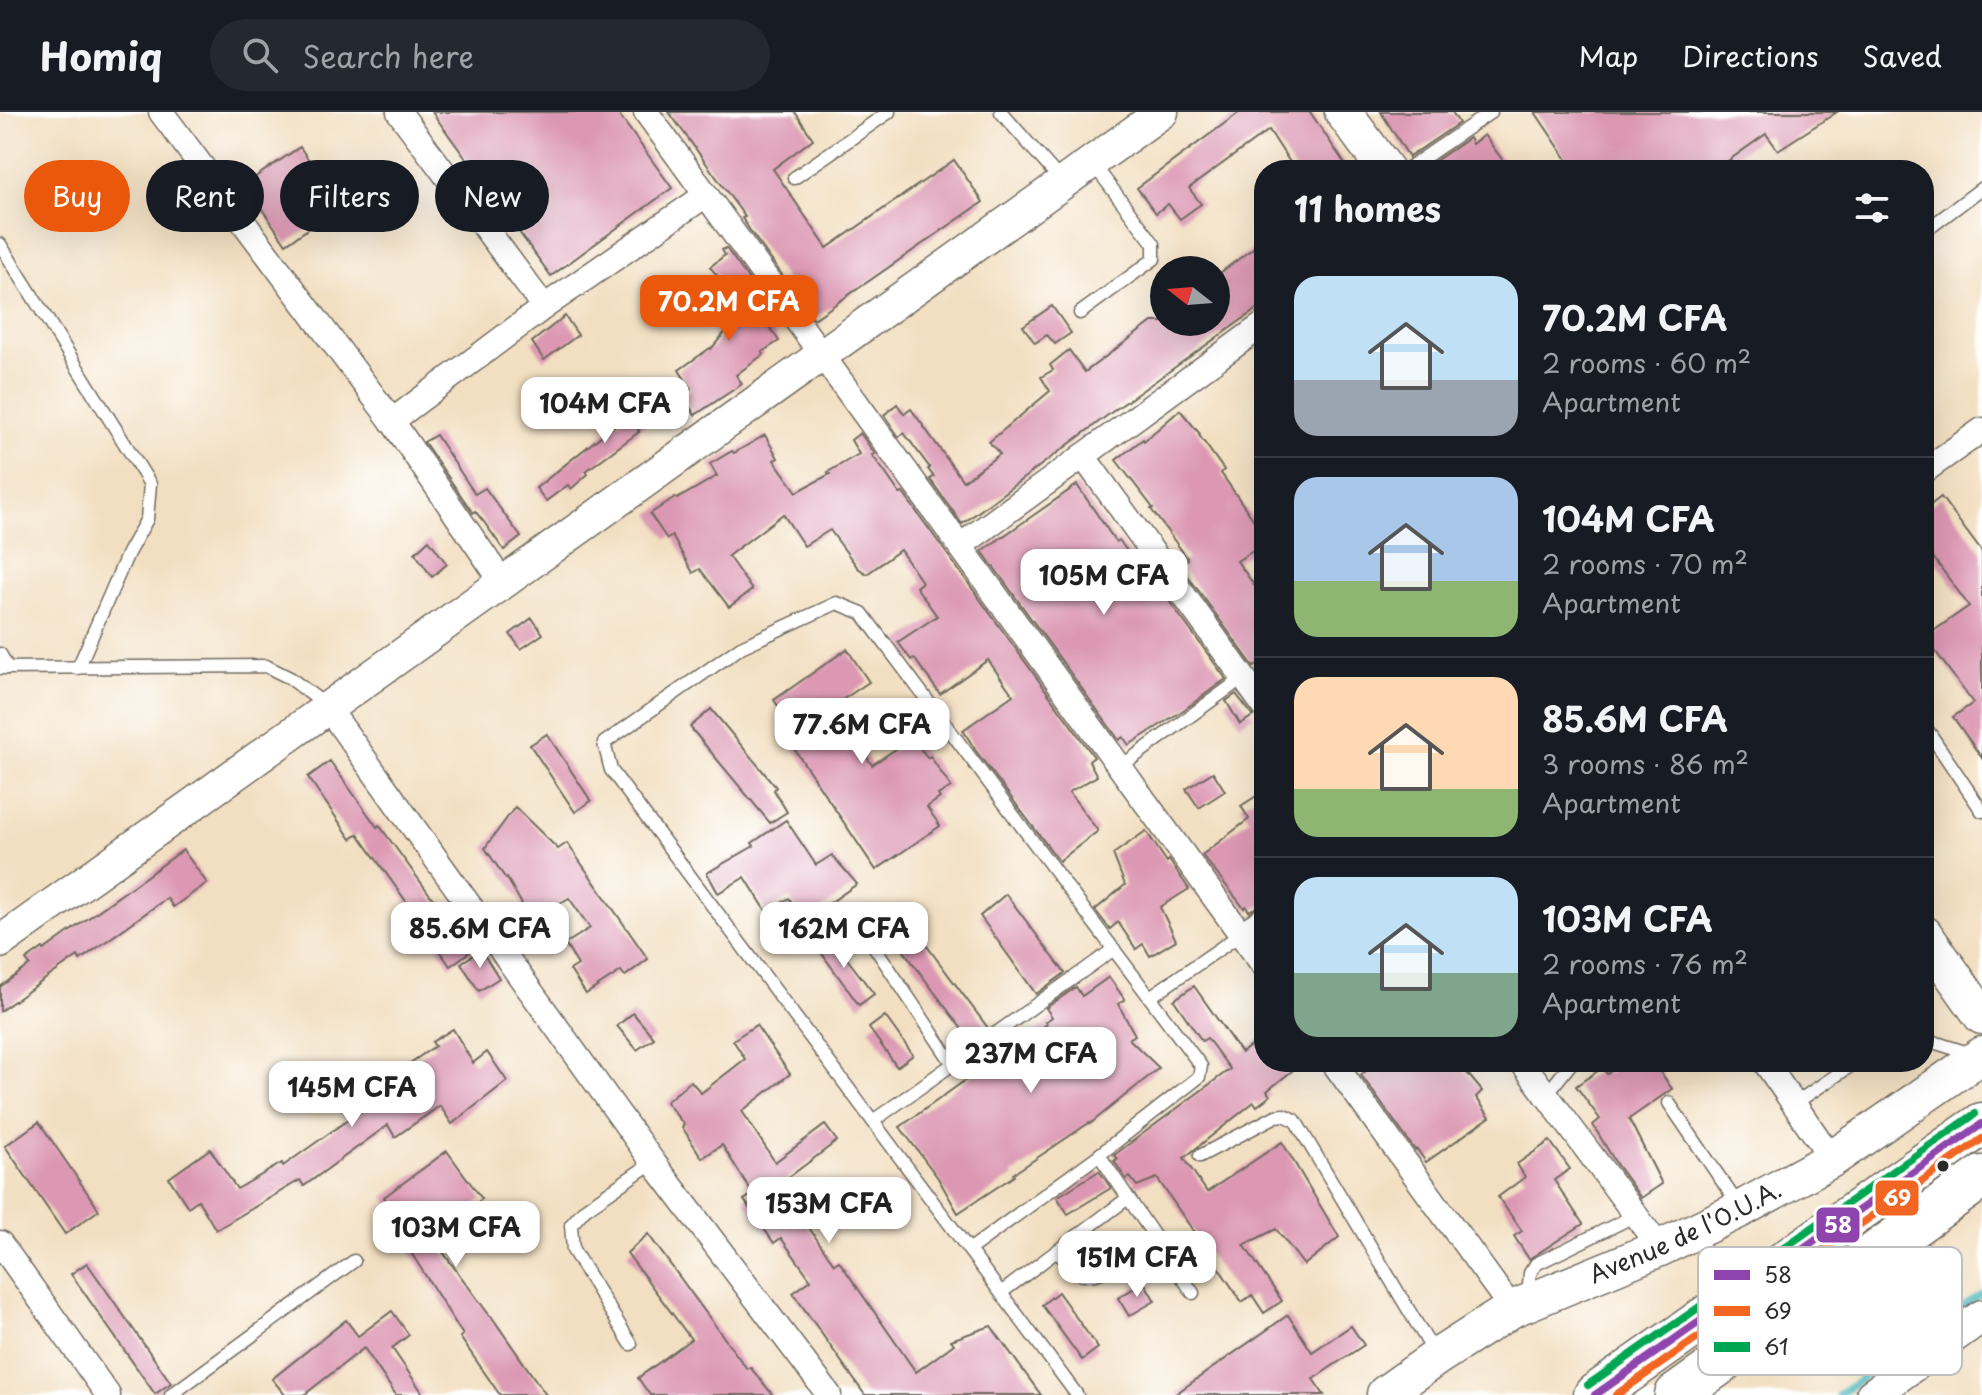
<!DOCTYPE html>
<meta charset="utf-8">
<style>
:root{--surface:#171b24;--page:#242831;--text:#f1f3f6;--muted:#9ea1a6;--line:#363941;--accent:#ea580c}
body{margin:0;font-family:"Playpen Sans",sans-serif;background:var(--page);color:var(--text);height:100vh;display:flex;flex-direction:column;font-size:30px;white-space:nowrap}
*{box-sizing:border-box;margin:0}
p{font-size:26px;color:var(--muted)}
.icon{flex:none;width:44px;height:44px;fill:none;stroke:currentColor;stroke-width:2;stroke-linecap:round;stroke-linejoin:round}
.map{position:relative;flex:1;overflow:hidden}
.side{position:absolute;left:1254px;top:48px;width:680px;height:912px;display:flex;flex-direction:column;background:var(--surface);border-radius:32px;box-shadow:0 8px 32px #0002}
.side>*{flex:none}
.top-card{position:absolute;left:24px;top:48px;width:760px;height:72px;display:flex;gap:16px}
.needle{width:52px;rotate:287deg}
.buttons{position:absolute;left:1150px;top:144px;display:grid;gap:16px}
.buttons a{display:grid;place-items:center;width:80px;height:80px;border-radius:50%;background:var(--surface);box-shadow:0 8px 32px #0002;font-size:40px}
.price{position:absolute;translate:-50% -68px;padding:0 18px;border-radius:16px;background:#fff;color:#222;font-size:26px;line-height:52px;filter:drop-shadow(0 2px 4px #0008)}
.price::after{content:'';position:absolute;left:50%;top:48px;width:24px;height:18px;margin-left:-12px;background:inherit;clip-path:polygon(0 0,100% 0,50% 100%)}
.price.selected{background:var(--accent);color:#fff}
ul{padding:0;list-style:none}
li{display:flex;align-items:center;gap:24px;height:200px;padding:0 40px}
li+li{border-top:2px solid var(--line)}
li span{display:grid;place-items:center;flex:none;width:224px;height:160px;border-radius:24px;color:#555}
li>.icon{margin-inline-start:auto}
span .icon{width:96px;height:96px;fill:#fffc;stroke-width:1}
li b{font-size:34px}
h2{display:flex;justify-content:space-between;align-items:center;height:96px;padding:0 40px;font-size:34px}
.chip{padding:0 28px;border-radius:36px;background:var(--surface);box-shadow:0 8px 32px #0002;font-size:28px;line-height:72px}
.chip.selected{background:var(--accent);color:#fff}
header{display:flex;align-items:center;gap:48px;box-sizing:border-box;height:112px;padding:0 40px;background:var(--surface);border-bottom:2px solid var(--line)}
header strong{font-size:38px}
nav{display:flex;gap:44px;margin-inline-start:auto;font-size:28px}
.search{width:560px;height:72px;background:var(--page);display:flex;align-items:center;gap:20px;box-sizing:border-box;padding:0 28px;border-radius:44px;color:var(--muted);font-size:30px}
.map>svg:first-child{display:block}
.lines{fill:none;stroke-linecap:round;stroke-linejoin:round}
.stream{stroke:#46b6bd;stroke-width:7}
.building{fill:#dc98b2}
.service-casing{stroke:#716a60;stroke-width:15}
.minor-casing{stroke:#716a60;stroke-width:27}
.tertiary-casing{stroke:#716a60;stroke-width:35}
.secondary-casing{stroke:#716a60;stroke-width:39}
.trunk-casing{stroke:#716a60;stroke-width:45}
.service{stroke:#fff;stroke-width:12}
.minor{stroke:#fff;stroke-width:24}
.tertiary{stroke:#fff;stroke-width:32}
.secondary{stroke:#fff;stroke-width:36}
.trunk{stroke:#fff;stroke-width:42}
.bus-1-casing{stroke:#fff;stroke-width:14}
.bus-2-casing{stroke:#fff;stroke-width:14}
.bus-3-casing{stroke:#fff;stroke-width:14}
.bus-1{stroke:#8e44ad;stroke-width:8}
.bus-2{stroke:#f26522;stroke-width:8}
.bus-3{stroke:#00a651;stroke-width:8}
.bus-dot{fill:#2b2b2b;stroke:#fff;stroke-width:3}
.labels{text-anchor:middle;stroke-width:7;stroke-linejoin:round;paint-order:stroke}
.street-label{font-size:24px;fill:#2b2b2b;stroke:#fff}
.key{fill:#fff;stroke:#bfbfbf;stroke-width:2}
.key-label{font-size:22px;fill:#2b2b2b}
.line-badge{stroke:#fff;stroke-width:3}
.badge-label{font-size:22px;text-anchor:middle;font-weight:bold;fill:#fff}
</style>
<header>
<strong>Homiq</strong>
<div class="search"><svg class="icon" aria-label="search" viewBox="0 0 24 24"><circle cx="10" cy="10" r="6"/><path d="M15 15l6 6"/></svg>Search here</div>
<nav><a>Map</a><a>Directions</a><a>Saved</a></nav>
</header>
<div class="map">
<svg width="1982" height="1283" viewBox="0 0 1982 1283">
<rect width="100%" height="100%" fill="#fff"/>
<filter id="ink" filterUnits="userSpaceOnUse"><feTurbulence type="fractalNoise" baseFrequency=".0125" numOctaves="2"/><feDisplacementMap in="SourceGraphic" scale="16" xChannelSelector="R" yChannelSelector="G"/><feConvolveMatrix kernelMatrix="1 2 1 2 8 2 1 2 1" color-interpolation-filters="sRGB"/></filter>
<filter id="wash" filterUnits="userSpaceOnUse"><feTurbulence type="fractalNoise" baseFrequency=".006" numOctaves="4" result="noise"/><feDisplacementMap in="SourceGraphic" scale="32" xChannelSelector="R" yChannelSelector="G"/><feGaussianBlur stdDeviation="1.8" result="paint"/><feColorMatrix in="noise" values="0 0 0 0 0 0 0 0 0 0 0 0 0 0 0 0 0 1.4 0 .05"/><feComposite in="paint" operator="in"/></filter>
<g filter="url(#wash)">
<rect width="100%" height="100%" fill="#f2dfc1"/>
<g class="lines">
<polyline class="stream" points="1838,1283 1982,1182"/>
</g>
<g id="blocks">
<g class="building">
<polygon points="432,0 617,0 672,76 551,164"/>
<polygon points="669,0 795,0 813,27 773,57 827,136 954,48 983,90 814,207 751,120 742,106 745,105"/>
<polygon points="1240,0 1310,0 1349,58 1295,58 1269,18 1189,76 1201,92 1180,107 1168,92 1156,101 1137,76"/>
<polygon points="1381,0 1452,0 1459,11 1409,45"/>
<polygon points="1535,0 1837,0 1778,38 1766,22 1715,58 1574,58"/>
<polygon points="1484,23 1510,58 1422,58 1469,26 1472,32"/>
<polygon points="300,35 340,95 286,132 245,72"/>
<polygon points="1264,128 1264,192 1116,297 962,412 930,367 934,365 928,357 930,356 904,321 899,325 884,303 897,292 904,302 911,297 963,369 1000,342 989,330 1050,279 1041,265 1053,258 1050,253 1069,238 1085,260 1152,210 1216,210 1216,164"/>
<polygon points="726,136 762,186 754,193 779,229 762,240 764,242 736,263 742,272 695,303 682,283 691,277 679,258 710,236 711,237 745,197 710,155 725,143 722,138"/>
<polygon points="1052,194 1071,221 1055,232 1047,223 1035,231 1023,214"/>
<polygon points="565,204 578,223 544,248 532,230"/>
<polygon points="665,273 675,285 638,318 639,320 586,359 588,362 571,377 568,373 546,389 536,376"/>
<polygon points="1180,298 1200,322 1199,323 1224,358 1221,361 1253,407 1264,399 1264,432 1237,449 1264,487 1264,548 1254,555 1180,453 1188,447 1151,397 1153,396 1116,348 1143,327 1144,329"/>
<polygon points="860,321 875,342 872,343 884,359 900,382 903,381 1094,645 1089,649 1097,664 1069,680 1098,719 1059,749 976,639 963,618 1013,583 988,548 940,582 914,546 911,548 898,530 937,504 916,475 922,470 900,438 867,462 858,456 830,418 804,434 783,402 728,444 752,478 729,495 700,457 693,461 672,424 667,427 650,402 675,385 677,387 717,364 710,352 732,339 734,341 765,323 778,346 774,348 797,380 830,362 828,360 859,342 851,328"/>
<polygon points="436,323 475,382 485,376 521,425 504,438 484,410 475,399 473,401 424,330"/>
<polygon points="1077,373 1116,430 1119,428 1152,473 1156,471 1226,567 1185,597 1129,633 1123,625 1119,628 982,439"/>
<polygon points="1941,385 1982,440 1982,646 1953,605 1973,591 1925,525 1969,494 1924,433 1924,398"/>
<polygon points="429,428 447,452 432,465 415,441"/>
<polygon points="532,506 543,522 521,537 510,522"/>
<polygon points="847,537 869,570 833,594 872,653 912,626 928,646 930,644 951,675 938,683 940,686 927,695 940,714 876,758 793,635 801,629 774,588"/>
<polygon points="1236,582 1253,604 1240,612 1226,589"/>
<polygon points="711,597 776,675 774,678 787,700 770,711 690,615"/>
<polygon points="547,622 591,689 575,700 530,633"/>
<polygon points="330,649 377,715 379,713 471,839 450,854 439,838 440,837 358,722 351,727 308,665"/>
<polygon points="1213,660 1225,679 1199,696 1186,677"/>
<polygon points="1264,679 1264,792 1249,799 1246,794 1244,796 1202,743 1249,707 1241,694"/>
<polygon points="515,695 558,737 567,731 648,847 625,864 621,859 586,882 570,858 578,853 565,832 590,816 569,786 531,808 507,766 506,767 485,736"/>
<polygon points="786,708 816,753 832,743 857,772 804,809 789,786 767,800 745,765 718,781 707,761 754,734 752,731"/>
<polygon points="1146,719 1167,750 1169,748 1189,777 1160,795 1176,828 1150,844 1143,832 1136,837 1118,810 1110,817 1095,798 1125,773 1113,742"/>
<polygon points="183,738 207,771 173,795 167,786 80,848 78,844 0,899 0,875 30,853 26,848 43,836 44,838"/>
<polygon points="1006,782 1065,861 1036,882 980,804"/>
<polygon points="906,806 988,916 970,928 889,819"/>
<polygon points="828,822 874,882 859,893 815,832"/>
<polygon points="481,838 499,866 479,879 461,851"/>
<polygon points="1109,865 1125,888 1118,892 1135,923 1129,927 1159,956 1090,1012 1089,1011 1013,1062 1014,1064 958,1101 938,1066 900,1015 988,952 981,943 999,930 1007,940 1047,912 1045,910 1052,905 1046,896 1076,875 1082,884"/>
<polygon points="1194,874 1241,941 1264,924 1264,950 1303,950 1267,979 1270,984 1257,994 1254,990 1184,1046 1207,1080 1282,1030 1339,1125 1304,1153 1276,1117 1244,1133 1282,1189 1264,1201 1252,1183 1242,1190 1157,1066 1137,1074 1130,1065 1126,1067 1114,1049 1118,1047 1114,1043 1230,957 1207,926 1202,929 1174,888"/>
<polygon points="633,901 654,926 637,938 617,914"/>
<polygon points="885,904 913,943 897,955 869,916"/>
<polygon points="756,913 790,962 742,999 775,1050 825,1013 837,1029 785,1068 811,1106 805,1110 834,1152 839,1149 916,1260 954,1232 951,1228 991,1214 1041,1283 865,1283 793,1181 811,1168 781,1126 774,1131 744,1088 753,1082 722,1033 702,1046 682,1015 684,1013 666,990 691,969 701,981 745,947 733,928"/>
<polygon points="453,917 473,951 487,940 507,969 452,1012 440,994 395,1025 388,1013 304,1074 300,1068 216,1118 198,1088 188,1095 169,1066 210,1037 237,1077 282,1051 283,1054 387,980 381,971 435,934 432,930"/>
<polygon points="1377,950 1458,950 1482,979 1476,985 1490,1005 1426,1050 1417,1037 1415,1038 1361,963"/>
<polygon points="1625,950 1654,950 1672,977 1629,1007 1662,1072 1641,1086 1617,1053 1593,1013 1600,1007 1576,974 1602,956 1607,962"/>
<polygon points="39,1010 99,1098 65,1122 5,1034"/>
<polygon points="1550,1029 1570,1057 1554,1068 1583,1112 1529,1147 1514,1124 1522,1119 1498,1085 1525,1065 1517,1052"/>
<polygon points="447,1039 482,1087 431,1124 490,1204 491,1204 546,1283 500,1283 460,1225 463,1223 410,1139 392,1114 400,1108 384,1085"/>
<polygon points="1099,1059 1111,1076 1068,1102 1057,1085"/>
<polygon points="648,1122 747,1257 750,1255 773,1283 650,1283 638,1266 691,1227 627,1141"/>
<polygon points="87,1151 171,1271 155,1282 71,1162"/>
<polygon points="1144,1170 1155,1189 1129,1204 1118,1186"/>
<polygon points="1058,1180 1098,1236 1082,1248 1042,1193"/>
<polygon points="392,1199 409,1223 392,1236 424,1283 396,1283 364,1236 304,1283 285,1283 272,1267 346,1208 358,1224"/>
<polygon points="1288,1203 1312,1240 1351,1214 1364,1233 1313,1267 1324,1283 1174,1283"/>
</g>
</g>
</g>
<g filter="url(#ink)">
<use href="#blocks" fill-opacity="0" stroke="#716a60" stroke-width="2"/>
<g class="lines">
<defs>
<g id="service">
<polyline points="1001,0 1063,71"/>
<polyline points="1406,58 1491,0"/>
<polyline points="794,66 889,0"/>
<polyline points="1924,120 1982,76"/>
<polyline points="0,132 150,372 147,407 128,441 78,556"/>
<polyline points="1080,201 1154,147 1154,132 1094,53"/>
<polyline points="0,542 8,556"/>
<polyline points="0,556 266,554 290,566 328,595"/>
<polyline points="1924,613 1982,699"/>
<polyline points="1120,655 1244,565"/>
<polyline points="866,822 953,952"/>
<polyline points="1150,885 1241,822"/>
<polyline points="1924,927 1971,942"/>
<polyline points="1546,983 1572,950"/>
<polyline points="1669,991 1739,1094"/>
<polyline points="1794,992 1856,950"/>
<polyline points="873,1009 1114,837"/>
<polyline points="1099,1043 1193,1181"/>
<polyline points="1200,1044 1276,1004 1284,1003 1295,1008 1435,1242"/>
<polyline points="969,1138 1099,1043 1199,965 1201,954 862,501 837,491 741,535 604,631 611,658 1077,1283"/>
<polyline points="1057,1140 1082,1163 1096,1162 1163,1136"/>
<polyline points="1002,1180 1128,1086"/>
<polyline points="1528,1184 1530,1161 1536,1152 1636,1103"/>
<polyline points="631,1232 573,1138 571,1113 585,1097 653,1050"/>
<polyline points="171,1283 354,1149"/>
</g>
<g id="minor">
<polyline points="161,0 392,309 503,471"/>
<polyline points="399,0 544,195"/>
<polyline points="646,0 1264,854"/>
<polyline points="392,309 544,195 706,83"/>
<polyline points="1083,344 1264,594"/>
<polyline points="1924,359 1982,318"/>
<polyline points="960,434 1264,212"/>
<polyline points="328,596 653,1050 829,1283"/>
<polyline points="1241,822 1264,807"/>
<polyline points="1333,950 1512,1197"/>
<polyline points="1522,950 1660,1136"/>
<polyline points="1765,950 1832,1047"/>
<polyline points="0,1131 108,1283"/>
</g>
<g id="tertiary">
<polyline points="0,830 1162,0"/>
<polyline points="1872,1283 1982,1204"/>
</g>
<g id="secondary">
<polyline points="1343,0 1386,58"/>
<polyline points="1924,822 1982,904"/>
<path id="s1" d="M1386,1283L1385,1282L1437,1245L1512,1197L1660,1136L1741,1097L1832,1047L1982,943"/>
</g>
<g id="trunk">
<polyline points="1595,1283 1982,1012"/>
<polyline points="1676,1283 1982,1065"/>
</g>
</defs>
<use href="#service" class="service-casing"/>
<use href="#minor" class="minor-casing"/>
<use href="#tertiary" class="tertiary-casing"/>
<use href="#secondary" class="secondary-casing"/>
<use href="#trunk" class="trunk-casing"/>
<use href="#service" class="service"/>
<use href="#minor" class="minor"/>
<use href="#tertiary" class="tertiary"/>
<use href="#secondary" class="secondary"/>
<use href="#trunk" class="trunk"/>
<defs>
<polyline id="bus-1" points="1595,1283 1982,1012"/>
<polyline id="bus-2" points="1616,1283 1982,1027"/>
<polyline id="bus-3" points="1588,1273 1975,1002"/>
</defs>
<use href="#bus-1" class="bus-1-casing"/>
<use href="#bus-2" class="bus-2-casing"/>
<use href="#bus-3" class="bus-3-casing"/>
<use href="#bus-1" class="bus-1"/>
<use href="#bus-2" class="bus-2"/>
<use href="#bus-3" class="bus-3"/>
</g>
</g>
<circle class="bus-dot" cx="1943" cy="1054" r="7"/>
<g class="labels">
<g class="street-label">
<text dy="8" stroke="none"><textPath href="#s1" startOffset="344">Avenue de l'O.U.A.</textPath></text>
</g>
</g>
<rect x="1698" y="1135" width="264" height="128" rx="12" class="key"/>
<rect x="1714" y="1158" width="36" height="10" fill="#8e44ad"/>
<rect x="1714" y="1194" width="36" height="10" fill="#f26522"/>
<rect x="1714" y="1230" width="36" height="10" fill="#00a651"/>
<g class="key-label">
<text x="1764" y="1171">58</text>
<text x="1764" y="1207">69</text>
<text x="1764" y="1243">61</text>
</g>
<g class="line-badge">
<rect x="1874" y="1067" width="46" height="38" rx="8" fill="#f26522"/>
<rect x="1815" y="1094" width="46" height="38" rx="8" fill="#8e44ad"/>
</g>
<g class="badge-label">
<text x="1897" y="1094">69</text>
<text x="1838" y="1121">58</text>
</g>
</svg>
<div class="buttons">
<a><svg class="needle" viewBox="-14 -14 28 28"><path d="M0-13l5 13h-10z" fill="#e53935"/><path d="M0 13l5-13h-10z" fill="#9ea1a6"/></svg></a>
</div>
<b class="price selected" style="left:729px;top:231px">70.2M CFA</b>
<b class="price" style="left:605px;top:333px">104M CFA</b>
<b class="price" style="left:1104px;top:505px">105M CFA</b>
<b class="price" style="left:862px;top:654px">77.6M CFA</b>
<b class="price" style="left:480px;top:858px">85.6M CFA</b>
<b class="price" style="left:844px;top:858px">162M CFA</b>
<b class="price" style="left:1031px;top:983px">237M CFA</b>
<b class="price" style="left:352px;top:1017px">145M CFA</b>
<b class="price" style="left:829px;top:1133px">153M CFA</b>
<b class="price" style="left:456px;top:1157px">103M CFA</b>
<b class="price" style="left:1137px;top:1187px">151M CFA</b>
<div class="top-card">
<a class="chip selected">Buy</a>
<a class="chip">Rent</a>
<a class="chip">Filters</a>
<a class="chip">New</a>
</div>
<section class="side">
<h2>11 homes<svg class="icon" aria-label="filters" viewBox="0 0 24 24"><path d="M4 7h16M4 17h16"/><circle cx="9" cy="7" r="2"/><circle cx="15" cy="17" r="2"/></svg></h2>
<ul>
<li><span style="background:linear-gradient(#bfe0f5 65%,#9aa5b1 0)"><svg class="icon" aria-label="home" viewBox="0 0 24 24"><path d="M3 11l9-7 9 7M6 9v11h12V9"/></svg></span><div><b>70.2M CFA</b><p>2 rooms · 60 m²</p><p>Apartment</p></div></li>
<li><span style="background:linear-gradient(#a9c7e8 65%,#8fb573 0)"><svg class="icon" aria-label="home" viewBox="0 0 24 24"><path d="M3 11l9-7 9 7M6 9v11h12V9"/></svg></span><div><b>104M CFA</b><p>2 rooms · 70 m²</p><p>Apartment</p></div></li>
<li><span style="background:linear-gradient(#ffd9b3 70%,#8fb573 0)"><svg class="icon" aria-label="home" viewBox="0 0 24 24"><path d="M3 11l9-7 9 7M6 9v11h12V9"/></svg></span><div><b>85.6M CFA</b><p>3 rooms · 86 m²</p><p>Apartment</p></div></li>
<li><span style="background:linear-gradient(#bfe0f5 60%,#7fa58c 0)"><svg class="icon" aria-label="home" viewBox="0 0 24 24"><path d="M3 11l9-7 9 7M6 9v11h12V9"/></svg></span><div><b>103M CFA</b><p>2 rooms · 76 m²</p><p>Apartment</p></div></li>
</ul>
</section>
</div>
